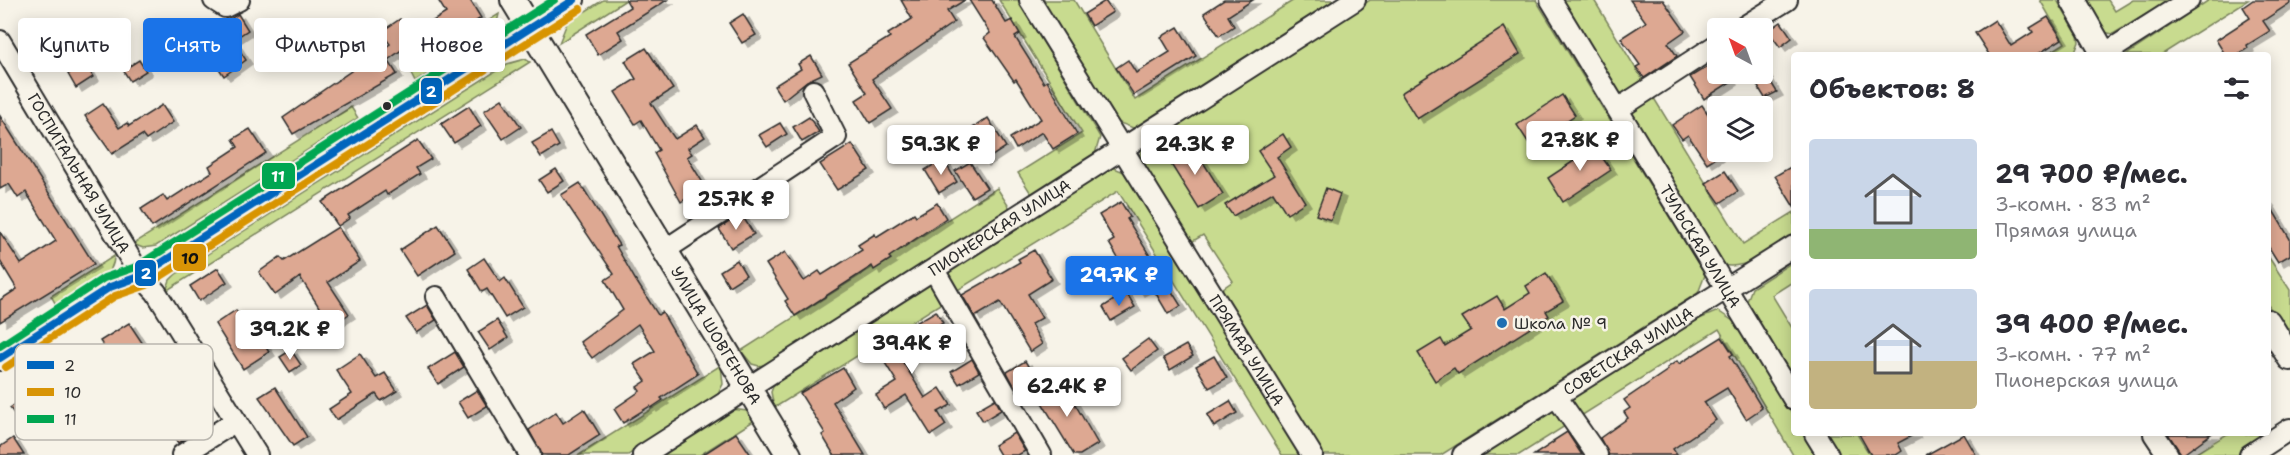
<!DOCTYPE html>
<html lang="ru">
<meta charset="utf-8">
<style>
:root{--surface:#fff;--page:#f2f2f3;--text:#2b2b33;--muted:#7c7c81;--accent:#1a73e8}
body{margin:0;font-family:"Shantell Sans",sans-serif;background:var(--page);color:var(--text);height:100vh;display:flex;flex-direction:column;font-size:22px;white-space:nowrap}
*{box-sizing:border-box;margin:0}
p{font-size:20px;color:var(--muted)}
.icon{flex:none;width:33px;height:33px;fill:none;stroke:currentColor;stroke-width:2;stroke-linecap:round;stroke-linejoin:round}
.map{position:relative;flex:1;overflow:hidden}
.side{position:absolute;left:1791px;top:52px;width:480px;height:384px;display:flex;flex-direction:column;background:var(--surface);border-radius:6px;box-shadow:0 3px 15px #0003}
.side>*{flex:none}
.top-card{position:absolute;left:18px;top:18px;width:570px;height:54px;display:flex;gap:12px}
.needle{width:39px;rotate:319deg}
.controls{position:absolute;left:1707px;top:18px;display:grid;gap:12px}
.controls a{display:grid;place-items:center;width:66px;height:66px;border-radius:6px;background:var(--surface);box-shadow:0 3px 15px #0003;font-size:30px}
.price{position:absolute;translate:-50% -51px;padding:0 14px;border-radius:6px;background:#fff;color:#222;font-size:20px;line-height:39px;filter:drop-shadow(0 2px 3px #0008)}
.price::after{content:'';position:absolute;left:50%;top:36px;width:18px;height:14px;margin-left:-9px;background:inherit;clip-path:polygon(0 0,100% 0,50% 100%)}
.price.active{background:var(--accent);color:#fff}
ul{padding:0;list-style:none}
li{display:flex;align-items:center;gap:18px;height:150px;padding:0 18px}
li span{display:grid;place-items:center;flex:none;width:168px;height:120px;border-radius:6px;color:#555}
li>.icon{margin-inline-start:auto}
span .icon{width:72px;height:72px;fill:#fffc;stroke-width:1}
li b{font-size:26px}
h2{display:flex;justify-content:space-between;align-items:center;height:72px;padding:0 18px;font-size:26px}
.chip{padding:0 21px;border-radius:6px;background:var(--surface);box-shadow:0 3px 15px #0003;font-size:21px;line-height:54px}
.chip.active{background:var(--accent);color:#fff}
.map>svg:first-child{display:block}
.green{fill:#c8db8f;stroke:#7a835d;stroke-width:1.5}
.building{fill:#dda892;stroke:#2b2b2b;stroke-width:1.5;filter:url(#shadow)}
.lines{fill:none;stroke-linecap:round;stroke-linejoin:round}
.minor-casing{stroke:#2b2b2b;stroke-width:24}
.major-casing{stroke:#2b2b2b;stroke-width:28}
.minor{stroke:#f7f3e8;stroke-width:20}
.major{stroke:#f7f3e8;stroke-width:24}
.bus-1-casing{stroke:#f7f3e8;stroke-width:12}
.bus-2-casing{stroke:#f7f3e8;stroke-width:12}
.bus-3-casing{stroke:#f7f3e8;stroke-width:12}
.bus-1{stroke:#0065bd;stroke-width:8}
.bus-2{stroke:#d89406;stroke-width:8}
.bus-3{stroke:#00a651;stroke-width:8}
.bus-dot{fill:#2b2b2b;stroke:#f7f3e8;stroke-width:2}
.poi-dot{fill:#1f6fb2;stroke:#f7f3e8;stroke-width:2}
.labels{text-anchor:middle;stroke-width:5;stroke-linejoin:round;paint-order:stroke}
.street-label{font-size:16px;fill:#2b2b2b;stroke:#f7f3e8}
.poi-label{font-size:16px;fill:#2b2b2b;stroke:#f7f3e8;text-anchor:start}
.key{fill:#f7f3e8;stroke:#bab7af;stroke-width:1.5}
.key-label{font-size:16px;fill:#2b2b2b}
.line-badge{stroke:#f7f3e8;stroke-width:2}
.badge-label{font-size:16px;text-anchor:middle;font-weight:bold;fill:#fff}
.pale-badge-label{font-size:16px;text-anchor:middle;font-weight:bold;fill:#111}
</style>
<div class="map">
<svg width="2290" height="455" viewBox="0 0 2290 455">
<defs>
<filter id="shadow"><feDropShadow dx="6" dy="4" stdDeviation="0" flood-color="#0004"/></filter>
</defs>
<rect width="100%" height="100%" fill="#f7f3e8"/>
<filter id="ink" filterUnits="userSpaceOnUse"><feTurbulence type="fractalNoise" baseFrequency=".0167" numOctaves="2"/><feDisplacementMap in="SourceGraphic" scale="12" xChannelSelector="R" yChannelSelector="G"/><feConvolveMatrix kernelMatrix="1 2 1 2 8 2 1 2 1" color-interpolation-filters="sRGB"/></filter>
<g filter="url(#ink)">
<g class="green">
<polygon points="603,0 626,0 559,43 567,23"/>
<polygon points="999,0 1018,0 1100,137 1095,154 1032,195 1018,173 1082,133"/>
<polygon points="1041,0 1074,0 1135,100 1294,0 1340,0 1136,129 1117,122"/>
<polygon points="1370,0 1536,0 1705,275 1698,293 1441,455 1320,455 1216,293 1233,281 1203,235 1190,243 1140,164 1139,156 1144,145"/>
<path d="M1558,0H1594L1743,244L1794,212V234C1774,247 1748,271 1723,265Z"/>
<polygon points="2040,0 2057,0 2078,36 2079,42 2074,55 2046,55 2065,43"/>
<polygon points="2081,0 2108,0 2115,11 2133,0 2170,0 2113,34 2103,32"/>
<polygon points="2209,0 2248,0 2161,55 2126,55"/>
<polygon points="499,14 495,31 415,82 409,70"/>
<polygon points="525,59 530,62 166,291 170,280 176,274 507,64"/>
<polygon points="351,107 358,118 156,246 143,248 133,244"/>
<polygon points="1112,167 1124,172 1131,182 1304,455 1282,455 1118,191 953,293 940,271"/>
<polygon points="997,188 1011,210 767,364 759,366 752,364 741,351"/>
<path d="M114,256C115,281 77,296 58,308L51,296Z"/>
<polygon points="2268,256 2290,290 2290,340 2268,305"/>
<polygon points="1794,261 1794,281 1772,295 1794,331 1794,385 1746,304 1752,288"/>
<polygon points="932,278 945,301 774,408 771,392 776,379"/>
<polygon points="1718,311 1733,321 1771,377 1794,415 1794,434 1806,434 1819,455 1793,455 1719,329 1519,455 1483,455 1697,320"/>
<polygon points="721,365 723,384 718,394 628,455 579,455"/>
<polygon points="732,409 747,411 755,420 700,455 656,455"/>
<polygon points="1823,434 1857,434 1870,455 1837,455"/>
<polygon points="2227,434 2264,434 2267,438 2239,455 2193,455"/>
</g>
<g class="building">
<polygon points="438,0 470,0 481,18 428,52 415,32 446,13"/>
<polygon points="626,0 667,0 618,31 623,39 598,55 586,34 630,7"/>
<polygon points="901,0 965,0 947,11 954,22 872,79 892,109 870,123 856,100 867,93 848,63 890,37 888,34 912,19"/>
<polygon points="969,0 992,0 1006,23 1012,20 1020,34 1015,37 1044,83 1047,81 1077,134 1053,149 1042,132 1016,149 1010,138 1041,119 1016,79 1014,81 984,38 990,33"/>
<polygon points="1224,0 1253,0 1228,16 1234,26 1219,36 1204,13"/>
<polygon points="1630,0 1663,0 1685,31 1668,43 1677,56 1644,78 1636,67 1640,65 1621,38 1646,22"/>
<polygon points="2253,0 2290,0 2290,3 2263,21 2270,31 2247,45 2248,48 2236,56 2226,56 2216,40 2250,18 2243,7"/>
<polygon points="1105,1 1113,12 1091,26 1084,14"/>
<polygon points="238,14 248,30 233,40 246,60 224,76 207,51 187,64 176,45 197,31 201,38"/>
<polygon points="743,14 756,35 742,43 729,23"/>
<polygon points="2048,17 2062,39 2035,56 1990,56 1975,33 1995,20 2011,46 2033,32 2030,28"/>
<polygon points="400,19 415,40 388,60 397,74 293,134 283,118 390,44 381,32"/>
<polygon points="1781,22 1792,38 1780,47 1768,31"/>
<polygon points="60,24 70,40 49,54 38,38"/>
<polygon points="1178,27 1196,56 1134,95 1116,68 1128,60 1136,73 1170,52 1161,37"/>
<polygon points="1504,27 1520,54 1417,119 1401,93"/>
<polygon points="646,48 673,89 651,103 666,126 675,139 697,125 705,137 688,148 692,154 687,157 705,186 681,202 654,153 659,150 641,120 635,124 615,92 636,79 625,61"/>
<polygon points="811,56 822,74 807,81 783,100 774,86 801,69 798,64"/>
<polygon points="139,60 146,71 130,81 123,70"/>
<polygon points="1718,60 1718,74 1727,74 1732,81 1704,99 1690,77"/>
<polygon points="85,63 93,77 76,88 68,74"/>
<polygon points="1750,74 1766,74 1777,92 1765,98"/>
<polygon points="1562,95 1575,115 1530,145 1517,125"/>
<polygon points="502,99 521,127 503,139 484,111"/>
<polygon points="103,104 119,128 127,123 129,126 162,105 173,122 146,140 142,135 112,154 85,116"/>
<polygon points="1702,105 1718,129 1718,156 1707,163 1688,135 1682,139 1672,125"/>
<polygon points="469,106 481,126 454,143 441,124"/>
<polygon points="0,116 94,264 0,322 0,300 17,289 0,261 0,232 21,264 56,241 26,192 18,198 9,184 0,189"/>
<polygon points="809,117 819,132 802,142 793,127"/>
<polygon points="988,118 1006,147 983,162 965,133"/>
<polygon points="780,123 787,134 767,147 759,135"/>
<polygon points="250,129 266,153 152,227 141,209 163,195 167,201 212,172 209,166 238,147 233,139"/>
<polygon points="551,132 559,146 541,157 532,143"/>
<polygon points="1283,134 1291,147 1277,157 1305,202 1287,214 1273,192 1233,216 1225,205 1274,175 1258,151"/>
<polygon points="1588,137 1611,170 1563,202 1548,178 1583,155 1576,145"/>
<polygon points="418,140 431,159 416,168 420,174 387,195 385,191 348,215 350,218 338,226 322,202"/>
<polygon points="1191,143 1223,194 1199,209 1167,158"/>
<polygon points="852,144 869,170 837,190 820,164"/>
<polygon points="943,159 957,182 939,193 925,170"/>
<polygon points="970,162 987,188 972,197 955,171"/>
<polygon points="1794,165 1794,207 1775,176"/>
<polygon points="556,169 564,181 547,192 539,180"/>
<polygon points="1725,171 1738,191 1720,203 1706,183"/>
<polygon points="580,183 619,245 616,246 635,279 658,315 662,312 698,374 661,398 663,400 651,408 650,406 623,423 614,409 640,391 637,387 646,381 634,364 655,351 638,324 592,358 580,342 623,310 605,280 614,274 561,195"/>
<polygon points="1326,188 1340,194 1331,220 1316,215"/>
<polygon points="1121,202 1130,217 1127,219 1181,306 1168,314 1151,285 1138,292 1109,243 1114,240 1099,215"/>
<polygon points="2268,202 2290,239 2290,255 2278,262 2268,246"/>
<polygon points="937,203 946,218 889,257 891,259 874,270 872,266 795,316 785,301 788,299 766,264 785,252 804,281 819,271 822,275 862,250 858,245 875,234 876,237 914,213 916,216"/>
<polygon points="741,214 754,234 731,248 719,229"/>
<polygon points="438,225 455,251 417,276 400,250"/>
<polygon points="338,227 360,261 328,282 349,314 331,326 300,277 275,295 259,272 280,257 284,261"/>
<polygon points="1034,250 1052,279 1028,294 1042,318 1031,324 1042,344 1030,352 1000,302 975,317 962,295 1020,262 1018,259"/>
<polygon points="484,258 500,282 505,278 523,307 505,318 487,289 482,292 468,269"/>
<polygon points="737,260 746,275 729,286 720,271"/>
<polygon points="218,268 227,282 199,301 190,286"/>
<polygon points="1546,273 1563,301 1546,311 1549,316 1458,374 1454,368 1435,381 1418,353 1441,339 1445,346 1471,330 1462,317 1497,296 1505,309 1530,293 1526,286"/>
<polygon points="1126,292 1135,307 1111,321 1103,307"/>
<polygon points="427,305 436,320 416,333 406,318"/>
<polygon points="236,310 246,326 250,323 269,352 243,369 215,324"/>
<polygon points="936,311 943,323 905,346 909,354 901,359 925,398 940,388 951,405 938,412 946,425 931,435 906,395 884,409 876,395 897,382 875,347"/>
<polygon points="497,320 508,338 490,350 478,332"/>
<polygon points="129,323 149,353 120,372 100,341"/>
<polygon points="1722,337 1733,354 1730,356 1762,408 1746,419 1727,388 1704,402 1716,420 1673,449 1677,455 1609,455 1600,438 1628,418 1624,412 1630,408 1624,400 1668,370 1667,368 1677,361 1679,364"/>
<polygon points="1148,339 1157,351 1131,370 1122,358"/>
<polygon points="1186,345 1193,356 1170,370 1163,358"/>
<polygon points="291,350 301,365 290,372 280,357"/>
<polygon points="455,352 464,367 438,384 428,369"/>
<polygon points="360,354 376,378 385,373 397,391 381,401 376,394 336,420 329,409 352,394 336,370"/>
<polygon points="1214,356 1227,378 1209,388 1196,366"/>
<polygon points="74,358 90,382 71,395 65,386 34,406 42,417 25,429 10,408 31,393 28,389"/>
<polygon points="972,359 979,372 959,384 951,372"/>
<polygon points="1025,361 1035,377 1016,389 1007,372"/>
<polygon points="843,368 854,387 833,402 865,455 834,455 822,435 825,433 800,393"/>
<polygon points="1060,378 1098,444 1080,455 1074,455 1036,393"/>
<polygon points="275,387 307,437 293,446 259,397"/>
<polygon points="477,390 487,406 468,418 458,402"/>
<polygon points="995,399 1001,410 983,421 976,410"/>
<polygon points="1230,401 1237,413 1214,427 1207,415"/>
<polygon points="178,409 194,433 178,443 170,431 165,435 157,422"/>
<polygon points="584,409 600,435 569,455 542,455 529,430 556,412 563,423"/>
<polygon points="1567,432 1582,455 1534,455 1554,442 1553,441"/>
<polygon points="736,433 751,455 702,455"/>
<polygon points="1014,433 1025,451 1018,455 1000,455 994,445"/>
<polygon points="1859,434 1915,434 1898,443 1902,451 1896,455 1871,455"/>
<polygon points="1964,434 1976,455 1926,455"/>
<polygon points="2168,434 2211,434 2182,455"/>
<polygon points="13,438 24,455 0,455 0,447"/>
</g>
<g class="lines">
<defs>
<g id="minor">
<polyline points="214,0 225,7 239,0"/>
<path id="s1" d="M1030,0L1312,455"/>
<path id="s2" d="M1551,0L1794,400"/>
<polyline points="531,28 574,0"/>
<polyline points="1742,28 1787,0"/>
<path id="s3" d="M0,41L124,248L141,276L156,292L257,455"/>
<polyline points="2101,56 2189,0"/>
<polyline points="1618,109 1718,44"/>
<polyline points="665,250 836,137 813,91"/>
<polyline points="934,270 1041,455"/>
<polyline points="436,297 530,455"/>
<polyline points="1556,396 1597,455"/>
<polyline points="1815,434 1828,455"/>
<polyline points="2154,434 2168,455"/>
<polyline points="182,455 236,421"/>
<path id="s4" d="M643,455L1355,0"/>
<path id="s5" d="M1463,455L1794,246"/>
<polyline points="2250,455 2290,429"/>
</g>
<g id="major">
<path id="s6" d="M513,0L789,455"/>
<polyline points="2073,0 2105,56"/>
<polyline points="2268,322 2290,358"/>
<polyline points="0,358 110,287 141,276 531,28"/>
</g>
</defs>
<use href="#minor" class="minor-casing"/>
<use href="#major" class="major-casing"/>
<use href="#minor" class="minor"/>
<use href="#major" class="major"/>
<defs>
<polyline id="bus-1" points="0,358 110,287 141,276 574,0"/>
<polyline id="bus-2" points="6,367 115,296 147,285 580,9"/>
<polyline id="bus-3" points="0,346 104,278 136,267 554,0"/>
</defs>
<use href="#bus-1" class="bus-1-casing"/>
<use href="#bus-2" class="bus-2-casing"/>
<use href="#bus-3" class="bus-3-casing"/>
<use href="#bus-1" class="bus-1"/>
<use href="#bus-2" class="bus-2"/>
<use href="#bus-3" class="bus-3"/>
</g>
</g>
<circle class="bus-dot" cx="387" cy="106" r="5"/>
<circle class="poi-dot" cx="1502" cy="323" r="6"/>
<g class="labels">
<g class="street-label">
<text dy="6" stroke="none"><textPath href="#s3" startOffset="154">ГОСПИТАЛЬНАЯ УЛИЦА</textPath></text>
<text dy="6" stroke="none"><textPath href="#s4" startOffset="423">ПИОНЕРСКАЯ УЛИЦА</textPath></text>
<text dy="6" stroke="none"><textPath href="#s2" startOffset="288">ТУЛЬСКАЯ УЛИЦА</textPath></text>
<text dy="6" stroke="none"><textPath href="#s6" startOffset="392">УЛИЦА ШОВГЕНОВА</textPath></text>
<text dy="6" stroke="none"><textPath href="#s1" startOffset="412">ПРЯМАЯ УЛИЦА</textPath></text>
<text dy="6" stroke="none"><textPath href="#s5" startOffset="195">СОВЕТСКАЯ УЛИЦА</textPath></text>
</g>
<g class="poi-label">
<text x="1514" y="329">Школа № 9</text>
</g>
</g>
<rect x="15" y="344" width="198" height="96" rx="9" class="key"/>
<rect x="27" y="361" width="27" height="8" fill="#0065bd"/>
<rect x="27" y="388" width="27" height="8" fill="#d89406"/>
<rect x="27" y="415" width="27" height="8" fill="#00a651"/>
<g class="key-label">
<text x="64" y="371">2</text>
<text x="64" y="398">10</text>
<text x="64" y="425">11</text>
</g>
<g class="line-badge">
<rect x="420" y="77" width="23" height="28" rx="6" fill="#0065bd"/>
<rect x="261" y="162" width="35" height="28" rx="6" fill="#00a651"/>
<rect x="172" y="243" width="35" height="29" rx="6" fill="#d89406"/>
<rect x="134" y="259" width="23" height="28" rx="6" fill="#0065bd"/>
</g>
<g class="badge-label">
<text x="431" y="97">2</text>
<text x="278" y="182">11</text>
<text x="146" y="279">2</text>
</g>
<g class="pale-badge-label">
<text x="190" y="264">10</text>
</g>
</svg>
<div class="controls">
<a><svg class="needle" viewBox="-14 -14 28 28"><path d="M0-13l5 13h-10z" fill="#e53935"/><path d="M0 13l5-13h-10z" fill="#7c7c81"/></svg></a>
<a><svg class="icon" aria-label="layers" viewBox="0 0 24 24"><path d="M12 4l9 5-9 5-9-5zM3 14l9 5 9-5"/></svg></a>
</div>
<b class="price" style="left:1580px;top:172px">27.8K ₽</b>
<b class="price" style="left:941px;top:176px">59.3K ₽</b>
<b class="price" style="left:1195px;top:176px">24.3K ₽</b>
<b class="price" style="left:736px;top:231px">25.7K ₽</b>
<b class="price active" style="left:1119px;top:307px">29.7K ₽</b>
<b class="price" style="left:290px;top:361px">39.2K ₽</b>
<b class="price" style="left:912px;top:375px">39.4K ₽</b>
<b class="price" style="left:1067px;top:418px">62.4K ₽</b>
<div class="top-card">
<a class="chip">Купить</a>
<a class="chip active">Снять</a>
<a class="chip">Фильтры</a>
<a class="chip">Новое</a>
</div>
<section class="side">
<h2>Объектов: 8<svg class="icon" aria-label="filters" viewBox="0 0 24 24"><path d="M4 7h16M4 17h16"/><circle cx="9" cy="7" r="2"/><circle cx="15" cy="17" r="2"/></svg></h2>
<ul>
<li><span style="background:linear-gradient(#c9d6e8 75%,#8fb573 0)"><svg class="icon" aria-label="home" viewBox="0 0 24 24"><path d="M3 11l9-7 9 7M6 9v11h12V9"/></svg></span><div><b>29 700 ₽/мес.</b><p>3-комн. · 83 m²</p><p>Прямая улица</p></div></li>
<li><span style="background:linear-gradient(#c9d6e8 60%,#c2b280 0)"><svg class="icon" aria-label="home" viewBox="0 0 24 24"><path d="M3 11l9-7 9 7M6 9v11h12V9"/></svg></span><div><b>39 400 ₽/мес.</b><p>3-комн. · 77 m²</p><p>Пионерская улица</p></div></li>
</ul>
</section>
</div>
